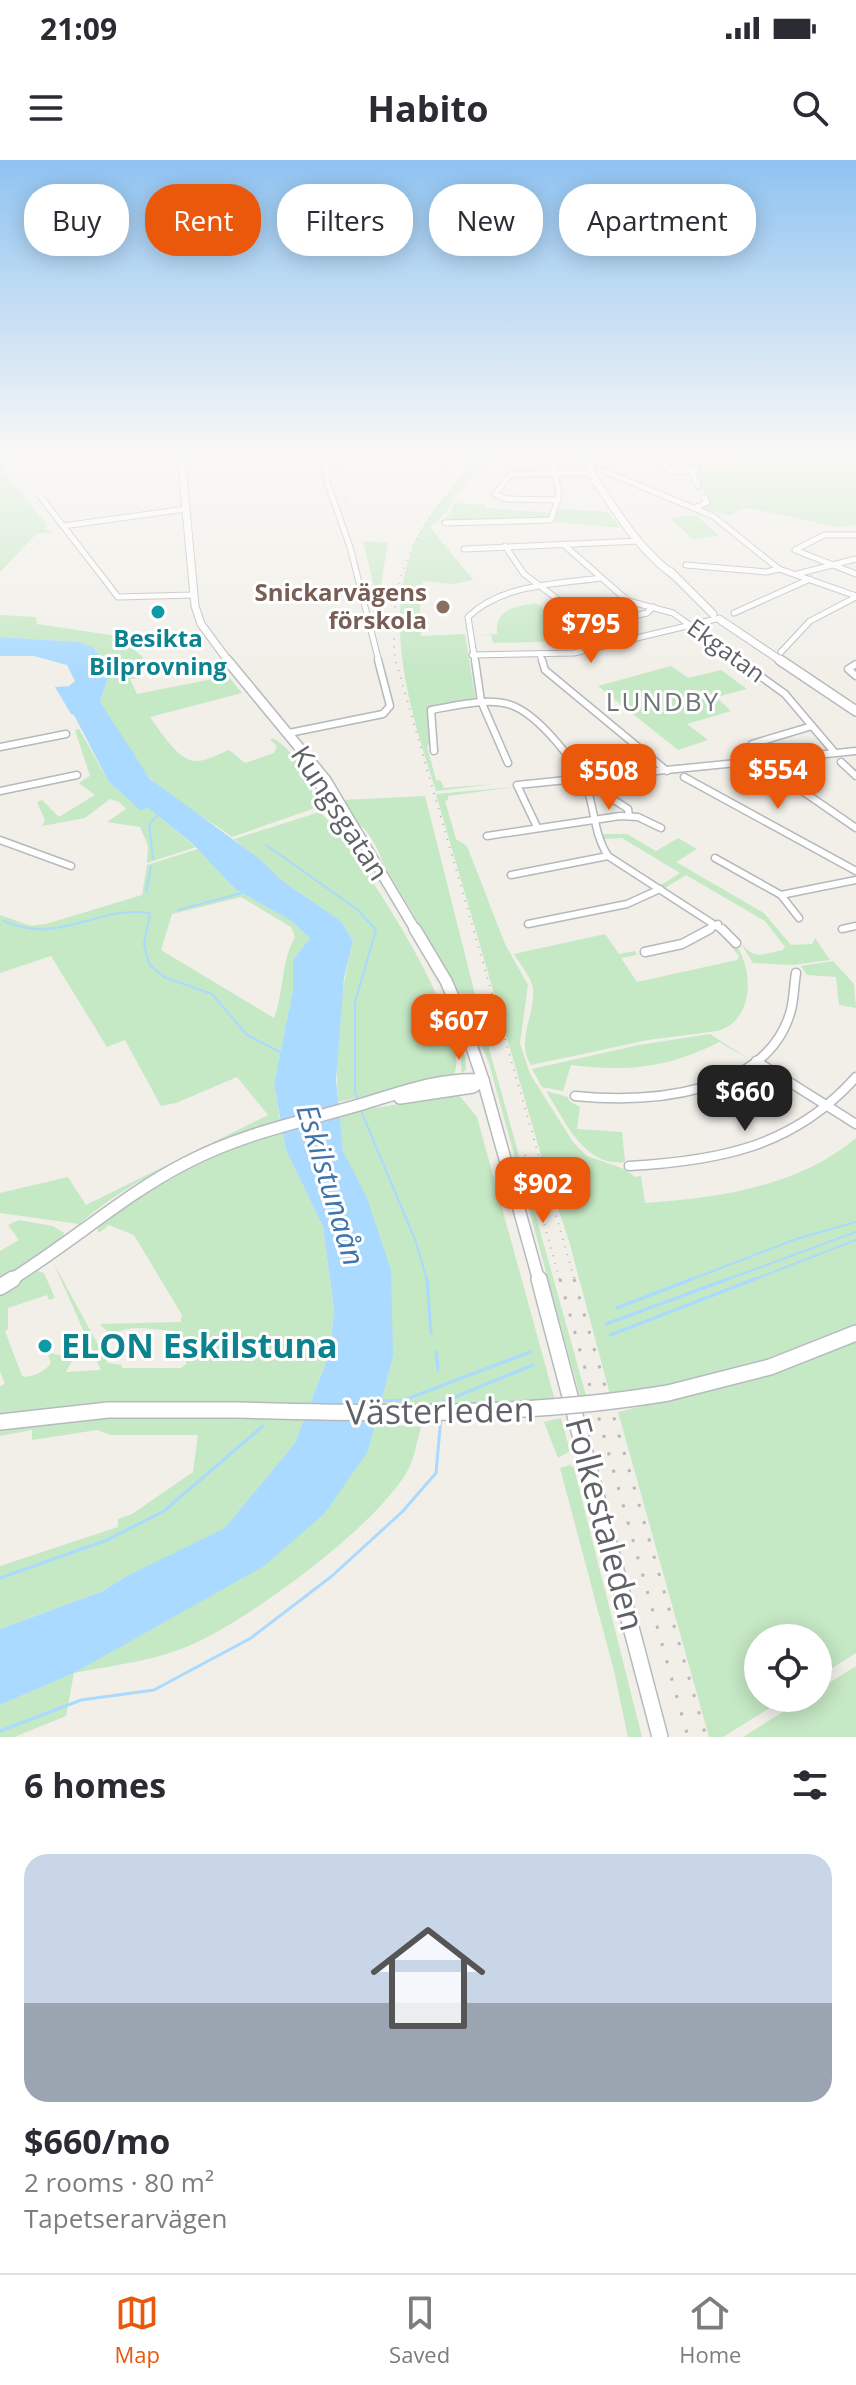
<!DOCTYPE html>
<meta charset="utf-8">
<style>
:root{--surface:#fff;--page:#f7f7f7;--text:#2b2b33;--muted:#7c7c81;--line:#e1e1e2;--accent:#ea580c}
body{margin:0;font-family:"Open Sans",sans-serif;background:var(--page);color:var(--text);height:100vh;display:flex;flex-direction:column;font-size:30px;white-space:nowrap}
*{box-sizing:border-box;margin:0}
p{font-size:26px;color:var(--muted)}
.icon{flex:none;width:44px;height:44px;fill:none;stroke:currentColor;stroke-width:2;stroke-linecap:round;stroke-linejoin:round}
.map{position:relative;height:1577px;overflow:hidden}
.sheet{display:flex;flex-direction:column;background:var(--surface);flex:1}
.sheet>*{flex:none}
.top-card{position:absolute;left:24px;top:24px;width:808px;height:72px;display:flex;gap:16px}
.tools{position:absolute;left:744px;top:1464px;display:grid;gap:16px}
.tools a{display:grid;place-items:center;width:88px;height:88px;border-radius:50%;background:var(--surface);box-shadow:0 4px 20px #0003;font-size:40px}
.price{position:absolute;translate:-50% -68px;padding:0 18px;border-radius:16px;background:var(--accent);color:#fff;font-size:26px;line-height:52px;filter:drop-shadow(0 2px 4px #0008)}
.price::after{content:'';position:absolute;left:50%;top:48px;width:24px;height:18px;margin-left:-12px;background:inherit;clip-path:polygon(0 0,100% 0,50% 100%)}
.price.selected{background:#222;color:#fff}
ul{padding:0;list-style:none}
li{display:grid;align-content:center;gap:16px;height:424px;padding:0 24px}
li span{display:grid;place-items:center;height:248px;border-radius:24px;color:#555}
li>.icon{margin-inline-start:auto}
span .icon{width:144px;height:144px;fill:#fffc;stroke-width:1}
li b{font-size:34px}
h2{display:flex;justify-content:space-between;align-items:center;height:96px;padding:0 24px;font-size:34px}
.tag{padding:0 28px;border-radius:32px;background:var(--surface);box-shadow:0 4px 20px #0003;font-size:28px;line-height:72px}
.tag.selected{background:var(--accent);color:#fff}
.status{display:flex;justify-content:space-between;align-items:center;height:56px;padding:0 40px;background:var(--surface);direction:ltr}
.status svg{height:22px;fill:currentColor}
header{display:flex;justify-content:space-between;align-items:center;height:104px;padding:0 24px;background:var(--surface);font-size:36px;font-weight:700}
.tabs{display:flex;justify-content:space-around;align-items:center;height:112px;border-top:2px solid var(--line);background:var(--surface);font-size:22px;color:var(--muted)}
.tabs a{display:grid;justify-items:center;gap:4px}
.tabs .selected{color:var(--accent)}
.map>svg:first-child{display:block}
.green{fill:#c5e8c5;fill-rule:evenodd}
.water{fill:#aadaff}
.lines{fill:none;stroke-linecap:round;stroke-linejoin:round}
.stream-far1{stroke:#aadaff;stroke-width:2}
.stream{stroke:#aadaff;stroke-width:3}
.street-far2-casing{stroke:#b5b8bc;stroke-width:7}
.street-far1-casing{stroke:#b5b8bc;stroke-width:9}
.street-casing{stroke:#b5b8bc;stroke-width:11}
.secondary-far3-casing{stroke:#b6babf;stroke-width:9}
.secondary-far2-casing{stroke:#b6babf;stroke-width:12}
.secondary-far1-casing{stroke:#b6babf;stroke-width:14}
.secondary-casing{stroke:#b6babf;stroke-width:18}
.street-far2{stroke:#fff;stroke-width:5}
.street-far1{stroke:#fff;stroke-width:6}
.street{stroke:#fff;stroke-width:8}
.secondary-far3{stroke:#fff;stroke-width:7}
.secondary-far2{stroke:#fff;stroke-width:9}
.secondary-far1{stroke:#fff;stroke-width:11}
.secondary{stroke:#fff;stroke-width:15}
.rail-far1{stroke:#b6b7b8;stroke-width:2;stroke-dasharray:1 7;stroke-linecap:butt}
.rail{stroke:#b6b7b8;stroke-width:3;stroke-dasharray:3 15;stroke-linecap:butt}
.secondary-bridge-casing{stroke:#b6babf;stroke-width:18;stroke-linecap:butt}
.secondary-bridge{stroke:#fff;stroke-width:15}
.education-dot{fill:#8d6e63;stroke:#fff;stroke-width:3}
.culture-dot{fill:#0f9aa8;stroke:#fff;stroke-width:3}
.labels{text-anchor:middle;stroke-width:6;stroke-linejoin:round;paint-order:stroke}
.far-education-label{font-size:24px;font-weight:bold;fill:#785e54;stroke:#fff;text-anchor:end}
.far-culture-label{font-size:24px;font-weight:bold;fill:#0d838f;stroke:#fff}
.far-street-label{font-size:24px;fill:#5f6368;stroke:#fff}
.far-neighbourhood-label{font-size:26px;letter-spacing:2px;fill:#70757a;stroke:#fff}
.street-label{font-size:28px;fill:#5f6368;stroke:#fff}
.water-label{font-size:30px;font-style:italic;fill:#4174aa;stroke:#fff}
.near-culture-label{font-size:34px;font-weight:bold;fill:#0d838f;stroke:#fff;text-anchor:start}
.near-street-label{font-size:34px;fill:#5f6368;stroke:#fff}
</style>
<div class="status"><b>21:09</b><svg viewBox="0 0 49 12"><path d="M0 12V9h3v3zM5 12V6h3v6zM10 12V3h3v9zM15 12V0h3v12zM26 1h20v11H26zM47 4h2v5h-2z"/></svg></div>
<header><svg class="icon" aria-label="menu" viewBox="0 0 24 24"><path d="M4 6h16M4 12h16M4 18h16"/></svg>Habito<svg class="icon" aria-label="search" viewBox="0 0 24 24"><circle cx="10" cy="10" r="6"/><path d="M15 15l6 6"/></svg></header>
<div class="map">
<svg width="856" height="1577" viewBox="0 0 856 1577">
<rect width="100%" height="100%" fill="#f1efe8"/>
<g class="green">
<polygon points="11,295 14,295 2,309 47,365 44,369 53,372 36,374 0,412 0,305"/>
<path d="M481,295H487C479,313 466,322 455,337C447,350 444,358 430,367L473,420L453,424L423,421L420,444L421,476L465,474L476,542L428,548L430,581L427,587L436,620L441,621L444,628L495,624L436,631C411,553 382,464 414,384C428,351 459,322 481,295Z"/>
<polygon points="771,295 790,301 805,295 856,295 856,365 836,367 751,348 739,350 730,356 700,347 709,343 696,317 699,310 734,311 739,297"/>
<polygon points="454,343 486,345 486,348 552,353 548,360 544,360 469,359 440,363 450,353"/>
<polygon points="559,349 608,352 621,368 554,362"/>
<polygon points="696,355 719,376 693,379 670,358"/>
<polygon points="363,381 388,383 378,442"/>
<path d="M536,443L558,460L566,458L582,469L569,473L577,481L493,483L491,475L473,476L497,474C495,448 515,447 536,443Z"/>
<path d="M0,455L36,457L37,464L117,476L143,497L138,518L130,519L137,534L228,516L242,533L150,557C160,570 178,602 197,601C207,601 219,594 229,590L245,603L274,593L277,586L270,580L273,578C298,593 309,622 318,647L232,677C206,657 174,643 151,619C130,598 115,567 100,542L111,509L80,482L0,477Z"/>
<polygon points="671,506 688,518 721,510 747,529 716,537 731,551 687,564 708,580 678,590 598,526"/>
<polygon points="79,569 109,622 139,649 148,648 196,687 147,703 148,685 140,667 107,662 126,649 119,642 110,639 85,658 42,666 45,660 37,642 42,640 59,657 95,635 79,623 90,616 75,570"/>
<path d="M513,627L448,636V640L445,641L456,679L467,686L505,784L528,825L520,883L530,914L573,982L587,996L624,1009L635,1017L641,1016L645,1043C718,1038 798,1027 856,978V1166C774,1203 699,1219 611,1238L569,1081L548,1019L436,634Z"/>
<path d="M425,636L485,874L587,1239L581,1240L489,903C461,833 424,771 385,707L376,686L364,668L356,664L342,640Z"/>
<path d="M329,643L425,796L451,852L465,897L466,909L461,915C468,844 383,732 344,671L330,658L323,644Z"/>
<path d="M320,652C354,685 478,873 453,917L338,942C334,890 340,832 353,781L341,761L284,722L234,679Z"/>
<path d="M603,674H627L656,691L678,678L697,689L676,702L764,753L791,785L812,784L815,778L830,800L792,805L753,803L740,782C755,801 762,794 783,790L785,787L765,761L686,715L665,728L661,725L680,713L622,678L604,679Z"/>
<path d="M198,689L235,729L290,760L310,778L293,800V830L274,924L280,960C210,986 136,1014 79,1064L0,1053V1033L68,1017L86,1045L268,955L237,917L176,943L161,946L125,880L107,887L51,796L0,813V755L31,766L46,764L142,735L147,705ZM241,737L291,767L295,777C280,804 285,829 274,858L161,790L172,754Z"/>
<path d="M605,774L619,794L635,791L637,795L621,798L637,822L737,800L739,796L730,785H736C754,811 754,861 717,871L648,880L531,905C515,880 536,855 533,828C531,817 520,804 514,794Z"/>
<polygon points="833,801 854,824 856,848 839,845 836,817 807,815 801,806"/>
<path d="M710,874L750,900L719,882C668,908 628,912 571,905L563,931L542,927L532,909L639,885Z"/>
<path d="M546,931L568,937L569,941L580,947L577,969L622,972L625,1002C584,1008 564,959 546,931Z"/>
<polygon points="458,934 477,957 556,1244 379,1248 393,1197 343,991 339,954"/>
<path d="M282,969L286,990L323,1067L334,1150L330,1192L309,1246L177,1241L0,1257V1226L5,1224L0,1211V1133L38,1111L44,1113L55,1138L49,1140L47,1135L8,1148V1169L5,1171L22,1216C30,1219 46,1211 51,1203L47,1192L73,1199L66,1212L101,1210L53,1102L108,1203L122,1205V1208H181L186,1204V1186L174,1171C161,1170 148,1168 135,1168C122,1169 110,1178 100,1164L181,1162L182,1155L134,1075L109,1065L99,1073L96,1067C157,1024 212,994 282,969Z"/>
<polygon points="19,1060 53,1066 64,1073 63,1077 36,1098 0,1120 0,1091 19,1080 8,1065"/>
<polygon points="856,1182 856,1493 818,1517 818,1478 758,1478 758,1538 786,1538 723,1577 709,1577 618,1252 769,1215"/>
<polygon points="153,1256 304,1260 295,1283 225,1369 125,1417 103,1431 0,1469 0,1406 118,1367 118,1359 132,1354 193,1312 198,1275 111,1275 97,1270 32,1280 32,1270 0,1276 0,1271 67,1261"/>
<polygon points="561,1258 570,1291 558,1298 544,1262"/>
<path d="M375,1263L421,1267C417,1280 415,1296 409,1308C381,1363 250,1459 193,1484C156,1501 114,1505 74,1513L66,1556L14,1577H0V1545L74,1513L368,1291Z"/>
<polygon points="570,1305 574,1308 642,1577 628,1577 614,1511 561,1312 560,1308"/>
<polygon points="856,1506 856,1577 743,1577 805,1538 818,1538 818,1530"/>
</g>
<polygon class="water" points="0,477 80,482 92,487 111,509 100,542 150,619 257,697 284,722 341,761 353,781 344,818 336,920 343,991 367,1038 391,1110 393,1197 368,1291 325,1353 264,1406 74,1513 0,1545 0,1469 103,1431 125,1417 225,1368 295,1283 330,1192 334,1150 323,1067 286,990 274,924 293,830 293,800 310,778 290,760 235,729 193,684 148,648 140,650 109,622 74,555 71,554 55,527 69,526 75,521 67,505 34,496 0,496"/>
<g class="lines">
<g class="stream-far1">
<polyline points="266,685 358,750 376,770 355,842 355,932 358,941"/>
<polyline points="153,699 149,664 157,656"/>
<polyline points="146,732 151,706"/>
<polyline points="178,750 242,733"/>
<path d="M4,761C62,786 94,745 150,753L144,784L149,804L164,817L212,834L247,875L282,893"/>
<polyline points="361,951 416,1082 427,1121"/>
<polyline points="687,1121 799,1078 856,1062"/>
<polyline points="723,1121 856,1072"/>
<polyline points="750,1121 856,1080"/>
</g>
<g class="stream">
<polyline points="427,1119 431,1173"/>
<polyline points="617,1148 692,1119"/>
<polyline points="606,1164 728,1119"/>
<polyline points="610,1175 755,1119"/>
<polyline points="436,1192 438,1210"/>
<polyline points="380,1241 404,1240 530,1192"/>
<polyline points="442,1247 443,1242 533,1205"/>
<polyline points="0,1418 107,1380 164,1351 263,1266"/>
<polyline points="0,1571 81,1540 154,1530 251,1478 332,1416 402,1352 436,1313 441,1257"/>
</g>
<defs>
<g id="street-far2">
<polyline points="325,295 327,322 350,387 379,502"/>
<polyline points="577,295 584,297"/>
<polyline points="646,295 674,311 695,311"/>
<polyline points="724,295 755,295"/>
<polyline points="604,311 713,356 779,409 856,436"/>
<polyline points="698,326 693,314 703,295"/>
<polyline points="40,336 118,437 193,435"/>
<polyline points="558,340 506,339 495,334 511,314 591,313"/>
<polyline points="695,348 707,342 704,337"/>
<polyline points="445,363 551,360 559,335 552,295"/>
<polyline points="63,366 186,349"/>
<polyline points="856,375 824,375 795,390 856,414"/>
<polyline points="563,384 628,441 673,453 741,502"/>
<polyline points="505,386 524,414 592,465 647,453 653,447"/>
<polyline points="464,389 639,381"/>
<polyline points="686,405 766,412 779,409"/>
<polyline points="797,414 856,399"/>
<polyline points="734,453 810,419"/>
<polyline points="781,492 810,461 856,437"/>
<polyline points="540,494 542,502"/>
<polyline points="472,495 574,493 716,459"/>
<path d="M475,502L468,457C502,424 556,424 601,418"/>
</g>
<g id="street-far1">
<polyline points="475,500 481,541 508,603"/>
<polyline points="542,500 545,510 667,611"/>
<polyline points="738,500 785,534 835,593"/>
<polyline points="856,504 848,509 856,516"/>
<polyline points="289,573 383,554 390,546 378,500"/>
<polyline points="0,587 66,574"/>
<path d="M434,591L431,550C455,546 487,537 511,545C539,555 578,604 588,631C595,654 595,676 608,696L724,771"/>
<polyline points="766,600 752,584 812,566"/>
<polyline points="841,602 856,616"/>
<polyline points="684,617 856,711"/>
<polyline points="782,617 856,668"/>
<polyline points="0,631 77,615"/>
<polyline points="611,638 628,649 629,656"/>
<polyline points="537,667 517,625 856,591"/>
<polyline points="487,676 620,656 638,657 661,668"/>
<polyline points="0,680 71,706"/>
<polyline points="715,698 781,735 799,758"/>
<polyline points="511,715 608,696"/>
<polyline points="781,735 856,720"/>
<polyline points="528,764 627,744 660,729"/>
<polyline points="842,769 856,766"/>
<polyline points="706,771 718,764"/>
</g>
<g id="street">
<polyline points="722,769 736,783"/>
<polyline points="645,792 682,784 710,769"/>
<polyline points="756,901 856,964"/>
<path d="M575,936C647,943 768,936 791,850C794,838 794,825 796,813"/>
<path d="M629,1006C719,1001 794,987 856,917"/>
</g>
<g id="secondary-far3">
<polyline points="181,295 195,446 201,464 229,502"/>
<path d="M594,295L590,312C614,348 639,391 675,416"/>
<polyline points="670,411 713,454"/>
<polyline points="719,459 783,502"/>
</g>
<g id="secondary-far2">
<polyline points="227,500 326,620 416,771"/>
<polyline points="780,500 856,551"/>
<polyline points="305,602 345,662"/>
</g>
<g id="secondary-far1">
<polyline points="415,769 446,821 462,858 483,920 539,1121"/>
<polyline points="400,938 473,927 483,920"/>
<path d="M9,1121C70,1084 123,1035 186,1003C241,974 300,962 359,945C400,933 439,917 483,920"/>
</g>
<g id="secondary">
<polyline points="539,1119 660,1577"/>
<polyline points="0,1127 13,1119"/>
<polyline points="668,1233 770,1207 856,1173"/>
<polyline points="0,1262 108,1250 238,1250"/>
</g>
</defs>
<use href="#street-far2" class="street-far2-casing"/>
<use href="#street-far1" class="street-far1-casing"/>
<use href="#street" class="street-casing"/>
<use href="#secondary-far3" class="secondary-far3-casing"/>
<use href="#secondary-far2" class="secondary-far2-casing"/>
<use href="#secondary-far1" class="secondary-far1-casing"/>
<use href="#secondary" class="secondary-casing"/>
<use href="#street-far2" class="street-far2"/>
<use href="#street-far1" class="street-far1"/>
<use href="#street" class="street"/>
<use href="#secondary-far3" class="secondary-far3"/>
<use href="#secondary-far2" class="secondary-far2"/>
<use href="#secondary-far1" class="secondary-far1"/>
<use href="#secondary" class="secondary"/>
<g class="rail-far1">
<polyline points="340,295 335,315 347,347"/>
<path d="M479,295C422,364 387,404 395,498L575,1121"/>
<polyline points="442,316 457,295"/>
<polyline points="525,995 560,1121"/>
</g>
<g class="rail">
<polyline points="560,1119 688,1577"/>
<polyline points="574,1119 706,1577"/>
</g>
<defs>
<path id="secondary-bridge" d="M238,1250C383,1254 525,1257 668,1233"/>
</defs>
<use href="#secondary-bridge" class="secondary-bridge-casing"/>
<use href="#secondary-bridge" class="secondary-bridge"/>
</g>
<linearGradient id="sky" x2="0" y2="1"><stop stop-color="#8fc3f1"/><stop offset="0.57" stop-color="#f9f8f5"/><stop offset="1" stop-color="#f9f8f5" stop-opacity="0"/></linearGradient>
<rect width="856" height="516" fill="url(#sky)"/>
<circle class="education-dot" cx="443" cy="447" r="8"/>
<g class="culture-dot">
<circle cx="158" cy="452" r="8"/>
<circle cx="45" cy="1186" r="8"/>
</g>
<g class="labels">
<g class="far-education-label">
<text x="427" y="441">Snickarvägens<tspan x="427" dy="28">förskola</tspan></text>
</g>
<g class="far-culture-label">
<text x="158" y="487">Besikta<tspan x="158" dy="28">Bilprovning</tspan></text>
</g>
<g class="far-street-label">
<text transform="translate(726 491) rotate(36)" y="8">Ekgatan</text>
</g>
<g class="far-neighbourhood-label">
<text x="663" y="551">LUNDBY</text>
</g>
<g class="street-label">
<text transform="translate(340 653) rotate(57)" y="10">Kungsgatan</text>
</g>
<g class="water-label">
<text transform="translate(330 1025) rotate(73)" y="10">Eskilstunaån</text>
</g>
<g class="near-culture-label">
<text x="61" y="1198">ELON Eskilstuna</text>
</g>
<g class="near-street-label">
<text transform="translate(440 1251) rotate(-1)" y="12">Västerleden</text>
<text transform="translate(605 1364) rotate(75)" y="12">Folkestaleden</text>
</g>
</g>
</svg>
<div class="tools">
<a><svg class="icon" aria-label="locate" viewBox="0 0 24 24"><circle cx="12" cy="12" r="6"/><path d="M12 2v4M12 18v4M2 12h4M18 12h4"/></svg></a>
</div>
<b class="price" style="left:591px;top:505px">$795</b>
<b class="price" style="left:778px;top:651px">$554</b>
<b class="price" style="left:609px;top:652px">$508</b>
<b class="price" style="left:459px;top:902px">$607</b>
<b class="price selected" style="left:745px;top:973px">$660</b>
<b class="price" style="left:543px;top:1065px">$902</b>
<div class="top-card">
<a class="tag">Buy</a>
<a class="tag selected">Rent</a>
<a class="tag">Filters</a>
<a class="tag">New</a>
<a class="tag">Apartment</a>
</div>
</div>
<section class="sheet">
<h2>6 homes<svg class="icon" aria-label="filters" viewBox="0 0 24 24"><path d="M4 7h16M4 17h16"/><circle cx="9" cy="7" r="2"/><circle cx="15" cy="17" r="2"/></svg></h2>
<ul>
<li><span style="background:linear-gradient(#c9d6e8 60%,#9aa5b1 0)"><svg class="icon" aria-label="home" viewBox="0 0 24 24"><path d="M3 11l9-7 9 7M6 9v11h12V9"/></svg></span><div><b>$660/mo</b><p>2 rooms · 80 m²</p><p>Tapetserarvägen</p></div></li>
</ul>
</section>
<nav class="tabs">
<a class="selected"><svg class="icon" aria-label="map" viewBox="0 0 24 24"><path d="M3 6l6-2 6 2 6-2v14l-6 2-6-2-6 2zM9 4v14M15 6v14"/></svg>Map</a>
<a><svg class="icon" aria-label="saved" viewBox="0 0 24 24"><path d="M7 4h10v16l-5-4-5 4z"/></svg>Saved</a>
<a><svg class="icon" aria-label="home" viewBox="0 0 24 24"><path d="M3 11l9-7 9 7M6 9v11h12V9"/></svg>Home</a>
</nav>
